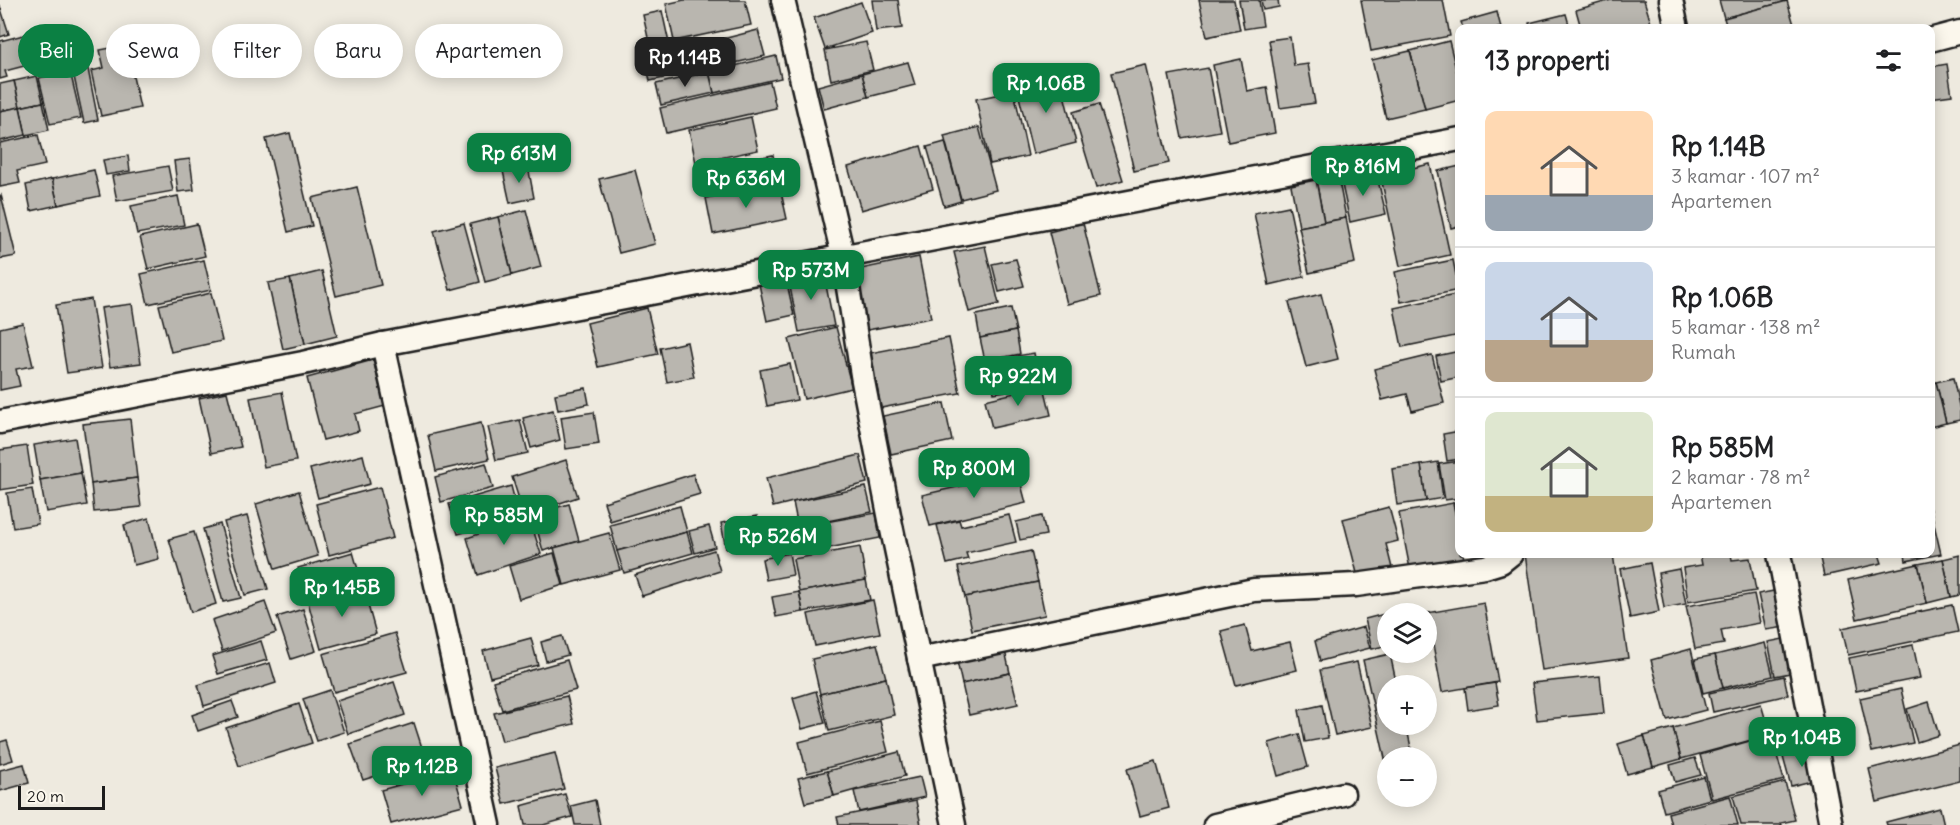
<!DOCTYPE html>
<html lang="id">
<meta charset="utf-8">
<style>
:root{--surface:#fff;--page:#f6f6f6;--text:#202124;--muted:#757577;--line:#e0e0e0;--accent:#0b8043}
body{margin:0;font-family:Delius,sans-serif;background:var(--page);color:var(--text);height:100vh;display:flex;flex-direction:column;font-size:22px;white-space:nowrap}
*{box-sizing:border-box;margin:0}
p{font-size:20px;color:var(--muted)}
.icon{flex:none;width:33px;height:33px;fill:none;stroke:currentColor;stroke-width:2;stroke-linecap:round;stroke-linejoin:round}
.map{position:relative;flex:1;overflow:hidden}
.sheet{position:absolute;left:1455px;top:24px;width:480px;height:534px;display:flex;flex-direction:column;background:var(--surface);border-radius:12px;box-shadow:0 3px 15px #0003}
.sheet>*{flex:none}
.hud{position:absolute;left:18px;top:24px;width:570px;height:54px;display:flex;gap:12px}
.buttons{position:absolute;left:1377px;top:603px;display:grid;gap:12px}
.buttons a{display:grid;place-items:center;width:60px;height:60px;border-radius:50%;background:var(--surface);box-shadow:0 3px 15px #0003;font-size:30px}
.scale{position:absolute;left:18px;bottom:15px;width:87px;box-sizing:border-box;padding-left:6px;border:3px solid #1c1c1c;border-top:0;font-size:16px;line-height:21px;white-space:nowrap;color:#1c1c1c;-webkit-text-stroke:4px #fbf7ec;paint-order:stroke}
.price{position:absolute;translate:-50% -51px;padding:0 14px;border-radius:12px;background:var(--accent);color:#fff;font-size:20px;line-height:39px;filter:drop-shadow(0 2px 3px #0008)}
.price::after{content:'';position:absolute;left:50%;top:36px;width:18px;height:14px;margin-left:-9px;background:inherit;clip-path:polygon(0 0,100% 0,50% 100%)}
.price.current{background:#222;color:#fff}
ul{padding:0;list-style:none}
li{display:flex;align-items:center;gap:18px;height:150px;padding:0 30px}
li+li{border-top:2px solid var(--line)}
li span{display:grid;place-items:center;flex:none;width:168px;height:120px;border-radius:12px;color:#555}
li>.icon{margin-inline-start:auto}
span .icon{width:72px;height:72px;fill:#fffc;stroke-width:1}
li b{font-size:26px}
h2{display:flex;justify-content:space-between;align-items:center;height:72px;padding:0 30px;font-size:26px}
.pill{padding:0 21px;border-radius:27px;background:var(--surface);box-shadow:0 3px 15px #0003;font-size:21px;line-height:54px}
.pill.current{background:var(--accent);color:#fff}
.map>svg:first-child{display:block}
.building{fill:#b9b6af;stroke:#1c1c1c;stroke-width:1.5}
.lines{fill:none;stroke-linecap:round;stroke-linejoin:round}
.minor-casing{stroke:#1c1c1c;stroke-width:27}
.minor{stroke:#fbf7ec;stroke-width:22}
</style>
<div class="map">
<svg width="1960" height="825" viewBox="0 0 1960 825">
<rect width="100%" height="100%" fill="#eeeadf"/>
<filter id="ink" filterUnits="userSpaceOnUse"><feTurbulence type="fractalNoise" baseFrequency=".0167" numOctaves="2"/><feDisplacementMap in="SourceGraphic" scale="12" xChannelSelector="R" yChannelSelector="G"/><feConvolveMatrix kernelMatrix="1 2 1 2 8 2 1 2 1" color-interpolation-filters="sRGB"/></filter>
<g filter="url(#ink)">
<g class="building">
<polygon points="684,0 745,0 751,25 674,41 666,4"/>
<polygon points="872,0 898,0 902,28 876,31"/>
<polygon points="1199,0 1234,0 1240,30 1207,37"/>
<polygon points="1239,0 1259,0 1263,26 1244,29"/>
<polygon points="1261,0 1278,0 1279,7 1263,10"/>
<polygon points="1361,0 1443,0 1450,36 1371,51"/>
<polygon points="1611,0 1644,0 1651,23 1634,28 1581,28 1576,10"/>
<polygon points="1719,0 1786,0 1787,1 1724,18"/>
<polygon points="1787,1 1795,28 1727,28 1724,18"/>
<polygon points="861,2 872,33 825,49 814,18"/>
<polygon points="0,6 9,34 0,37"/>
<polygon points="662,11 669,43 650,47 643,15"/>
<polygon points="1497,12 1501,28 1463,28 1461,22"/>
<polygon points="1566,14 1570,28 1530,28 1529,23"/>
<polygon points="43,30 51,59 5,71 7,77 0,79 0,41"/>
<polygon points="758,30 765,56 713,68 707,43"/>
<polygon points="1290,37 1294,66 1308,64 1315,103 1280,108 1269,40"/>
<polygon points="702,40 708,68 650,81 644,53"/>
<polygon points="1449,41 1460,85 1460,100 1425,109 1410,51"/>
<polygon points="866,42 873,70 831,80 825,50"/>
<polygon points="126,45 140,108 101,116 91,71 104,68 100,50"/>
<polygon points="1410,51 1425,109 1386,118 1372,60"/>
<polygon points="776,56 781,78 714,93 709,72"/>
<polygon points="1241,59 1247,91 1267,87 1275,133 1228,142 1213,65"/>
<polygon points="908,62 915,85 868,97 862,74"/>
<polygon points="1947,64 1952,95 1930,98 1930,67"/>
<polygon points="1146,65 1169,163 1134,171 1111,73"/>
<polygon points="1208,68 1220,131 1182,138 1169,75"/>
<polygon points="88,69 98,120 84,123 73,72"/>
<polygon points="70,71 81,118 50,124 39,78"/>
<polygon points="709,72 714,93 661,105 656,84"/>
<polygon points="862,74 868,97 824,109 818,86"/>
<polygon points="1059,74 1076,143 1033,154 1016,84"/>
<polygon points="37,76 43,102 20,107 14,81"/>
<polygon points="14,81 20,107 0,111 0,84"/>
<polygon points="770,82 776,108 666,133 660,108"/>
<polygon points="1014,91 1028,156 990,164 976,99"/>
<polygon points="43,102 49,130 26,135 20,107"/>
<polygon points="1099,104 1123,180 1096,188 1073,112"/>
<polygon points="20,107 26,135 0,141 0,111"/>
<polygon points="751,117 758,150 696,163 689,130"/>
<polygon points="979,127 996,190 961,199 944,136"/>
<polygon points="290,133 312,226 288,232 266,139"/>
<polygon points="38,135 45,165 17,171 20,183 0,187 0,143"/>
<polygon points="945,142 961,201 944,206 927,147"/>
<polygon points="921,146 933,189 861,210 848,167"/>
<polygon points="1401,154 1404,170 1430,164 1450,255 1400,266 1377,159"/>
<polygon points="773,155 778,178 708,192 703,169"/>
<polygon points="128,156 130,171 106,175 103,160"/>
<polygon points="190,159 194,190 178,192 174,161"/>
<polygon points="168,166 173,191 117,201 112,176"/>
<polygon points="528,166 534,198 510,203 503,171"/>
<polygon points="1460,166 1460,226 1451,228 1438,171"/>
<polygon points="94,170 100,196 58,205 52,179"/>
<polygon points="635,170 655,244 619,253 599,179"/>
<polygon points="1376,172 1386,214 1350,222 1341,180"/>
<polygon points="1338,176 1346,218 1324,222 1316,180"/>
<polygon points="52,179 58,205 31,211 26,185"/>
<polygon points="1316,180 1324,222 1299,227 1291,185"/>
<polygon points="779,183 787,219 713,234 706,198"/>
<polygon points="357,187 381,285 336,296 312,198"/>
<polygon points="1,195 16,256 0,259 0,196"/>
<polygon points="178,196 184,225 137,234 131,206"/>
<polygon points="1289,206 1304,277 1269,285 1254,213"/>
<polygon points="526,210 541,267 512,275 498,217"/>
<polygon points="498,217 512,275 485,282 470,224"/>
<polygon points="1346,218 1355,263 1309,273 1299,227"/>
<polygon points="464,223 480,282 450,290 434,231"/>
<polygon points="1083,223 1101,296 1067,304 1049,232"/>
<polygon points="197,224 205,256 148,269 140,237"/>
<polygon points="985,246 999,304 969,312 954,252"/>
<polygon points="919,257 931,318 862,331 851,271"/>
<polygon points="1016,259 1024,286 999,292 992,264"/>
<polygon points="204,260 211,290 148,304 141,274"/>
<polygon points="1453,260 1459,290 1401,302 1395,272"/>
<polygon points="823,270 834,326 799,332 788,277"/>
<polygon points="322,271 337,336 305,344 290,279"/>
<polygon points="290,279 305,344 283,349 268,283"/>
<polygon points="786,279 794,315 767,321 759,284"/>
<polygon points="211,293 222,341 171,352 159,305"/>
<polygon points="1321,294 1338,359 1306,367 1289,302"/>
<polygon points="1460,294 1460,335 1402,347 1394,308"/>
<polygon points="91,299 102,368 67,373 56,305"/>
<polygon points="132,304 141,363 110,367 101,308"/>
<polygon points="647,308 658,354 598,367 587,323"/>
<polygon points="1011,308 1016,331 980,338 976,315"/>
<polygon points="23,323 33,366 16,369 20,386 0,390 0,328"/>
<polygon points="836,327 852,388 804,399 789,339"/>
<polygon points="1016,331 1020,354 985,361 980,338"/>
<polygon points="949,338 960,393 881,408 870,353"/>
<polygon points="687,342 694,377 667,382 660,348"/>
<polygon points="1460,351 1460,377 1441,381 1436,356"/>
<polygon points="1034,353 1040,386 994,393 989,361"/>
<polygon points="1432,355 1444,403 1412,411 1407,394 1382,400 1374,369"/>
<polygon points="373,360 385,406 355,414 359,431 323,440 307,378"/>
<polygon points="790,364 797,400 767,406 760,370"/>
<polygon points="1953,378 1960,410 1960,420 1946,423 1936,382"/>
<polygon points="1936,382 1946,423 1930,427 1930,383"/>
<polygon points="1044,386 1051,415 992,428 985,400"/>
<polygon points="586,388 589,404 558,410 555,394"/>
<polygon points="227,392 241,447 211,453 199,398"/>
<polygon points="282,392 296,461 264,467 250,398"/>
<polygon points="944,403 952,441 891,454 883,416"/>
<polygon points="553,410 560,440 531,448 523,418"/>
<polygon points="594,412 599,444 566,449 561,417"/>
<polygon points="130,419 137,478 91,484 83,424"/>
<polygon points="520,420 528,453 496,460 488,427"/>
<polygon points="481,423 489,459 436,471 428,435"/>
<polygon points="1460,431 1460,459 1447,461 1443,434"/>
<polygon points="75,438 81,473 40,480 34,445"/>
<polygon points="27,446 33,485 0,490 0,450"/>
<polygon points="363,455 370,484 318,498 310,469"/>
<polygon points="860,455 867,483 773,507 766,478"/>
<polygon points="566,460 578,497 524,515 512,477"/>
<polygon points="1460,461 1460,498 1445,500 1439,464"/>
<polygon points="1438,462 1443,498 1426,501 1421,465"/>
<polygon points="486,463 493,488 441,502 435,477"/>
<polygon points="1421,465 1426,501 1397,505 1392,469"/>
<polygon points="81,473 87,505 46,512 40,480"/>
<polygon points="1018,473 1026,503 930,526 922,495"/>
<polygon points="693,474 700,494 610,521 604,502"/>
<polygon points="137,478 141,507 94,512 91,484"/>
<polygon points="511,486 519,517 458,534 449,504"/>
<polygon points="380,487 393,538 329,555 316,504"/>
<polygon points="866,487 872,512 798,527 793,502"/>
<polygon points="32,489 38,524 13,528 7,493"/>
<polygon points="299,491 318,556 275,569 256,504"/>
<polygon points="1460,502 1460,536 1453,503"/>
<polygon points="1453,503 1460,536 1460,554 1463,554 1464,559 1410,569 1399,513"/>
<polygon points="569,504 579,541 543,551 533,514"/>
<polygon points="680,506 687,532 617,551 610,525"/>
<polygon points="1389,507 1398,541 1386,544 1392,568 1358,577 1343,519"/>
<polygon points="1930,507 1941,554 1906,561 1905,554 1930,554"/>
<polygon points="876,513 880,538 808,552 803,526"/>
<polygon points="1009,515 1016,542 966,553 968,559 947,564 937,525 959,520 961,526"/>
<polygon points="247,516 268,589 245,595 224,522"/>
<polygon points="757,516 762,542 726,549 721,523"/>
<polygon points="1042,516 1046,535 1020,540 1016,522"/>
<polygon points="529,517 541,554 478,575 467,538"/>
<polygon points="149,518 159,559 134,565 124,525"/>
<polygon points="220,524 241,598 223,602 203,529"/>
<polygon points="709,526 715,547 695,553 689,531"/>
<polygon points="194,532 216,604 191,612 169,539"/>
<polygon points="687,532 693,553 624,573 617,551"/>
<polygon points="609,533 620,570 564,585 554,548"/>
<polygon points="860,547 866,580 799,592 793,559"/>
<polygon points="714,550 720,571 642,596 635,575"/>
<polygon points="1031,551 1038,582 965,597 958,567"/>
<polygon points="353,552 363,587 308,602 298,568"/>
<polygon points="554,553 563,585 519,599 509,566"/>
<polygon points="789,553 793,575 766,580 762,559"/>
<polygon points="1525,554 1613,554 1628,658 1542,670"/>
<polygon points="1700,554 1731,554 1732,560 1750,558 1756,591 1688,602 1683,568 1702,565"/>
<polygon points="1819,554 1879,554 1882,563 1824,576"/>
<polygon points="1960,555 1960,595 1951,597 1943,559"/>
<polygon points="1943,559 1951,597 1927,603 1918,564"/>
<polygon points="1650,563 1659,612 1630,618 1620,569"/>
<polygon points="1918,564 1927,603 1857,619 1848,580"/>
<polygon points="1679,569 1686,604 1664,608 1658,573"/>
<polygon points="866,580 870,600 803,612 799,592"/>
<polygon points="1038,582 1045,615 972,630 965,597"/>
<polygon points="363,587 376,634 321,649 308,602"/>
<polygon points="1784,589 1791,626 1766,630 1758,594"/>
<polygon points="799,592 803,612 776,617 772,597"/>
<polygon points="1754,594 1760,623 1721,630 1724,644 1695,649 1686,606"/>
<polygon points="873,600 880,633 815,646 808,614"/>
<polygon points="265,602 276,633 222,651 212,620"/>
<polygon points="1484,603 1498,682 1442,692 1427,613"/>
<polygon points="1952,605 1958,632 1848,655 1842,628"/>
<polygon points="303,609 316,651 291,659 277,617"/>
<polygon points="1404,609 1405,614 1388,614 1388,645 1372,649 1365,619"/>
<polygon points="1245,625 1252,651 1290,642 1297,670 1236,685 1221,631"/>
<polygon points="1364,627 1370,648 1320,661 1315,641"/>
<polygon points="395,633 407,672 334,692 323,654"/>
<polygon points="562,636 568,655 546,661 541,642"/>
<polygon points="1793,637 1800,671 1775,676 1768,642"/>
<polygon points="531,638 538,665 490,677 483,651"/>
<polygon points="261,641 267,660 218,674 212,656"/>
<polygon points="1765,643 1773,676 1723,688 1715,655"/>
<polygon points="877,644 886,678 820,694 812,659"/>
<polygon points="1913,645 1920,678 1856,691 1849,658"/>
<polygon points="1004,646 1010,673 962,684 956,657"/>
<polygon points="1691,649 1706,710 1667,720 1651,660"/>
<polygon points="1390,654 1397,686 1388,686 1388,724 1406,724 1413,757 1388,758 1386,763 1363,660"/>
<polygon points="1715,655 1723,688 1703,693 1695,659"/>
<polygon points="567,660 576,690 502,710 493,681"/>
<polygon points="1357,662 1372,727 1335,735 1320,670"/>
<polygon points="270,663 276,683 204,706 198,685"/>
<polygon points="1010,673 1018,704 969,715 962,684"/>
<polygon points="1600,676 1604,713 1537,720 1532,683"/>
<polygon points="1784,676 1788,695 1713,712 1709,693"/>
<polygon points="886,678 894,715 829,731 820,694"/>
<polygon points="394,682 405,715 348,734 337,701"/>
<polygon points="1495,683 1499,705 1468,710 1465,688"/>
<polygon points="1901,689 1913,743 1872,752 1860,698"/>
<polygon points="330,690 344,732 317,741 303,699"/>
<polygon points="816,691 825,723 802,729 793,698"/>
<polygon points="567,696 574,724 502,741 494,713"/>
<polygon points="232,701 238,717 198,731 192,715"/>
<polygon points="1929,702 1939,735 1917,742 1907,709"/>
<polygon points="299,704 312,743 239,766 226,728"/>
<polygon points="1761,704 1770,735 1681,759 1673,728"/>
<polygon points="1322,705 1328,738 1305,742 1299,710"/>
<polygon points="880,721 888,752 807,773 799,742"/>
<polygon points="414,723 426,760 363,780 350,744"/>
<polygon points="1673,728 1681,759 1653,767 1644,736"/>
<polygon points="1299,734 1308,767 1278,776 1269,743"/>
<polygon points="1771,735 1784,780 1712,799 1700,755"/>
<polygon points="1644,736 1653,767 1627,774 1618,744"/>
<polygon points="7,740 13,760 0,764 0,742"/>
<polygon points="1960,745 1960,781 1877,802 1869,769"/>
<polygon points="1812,750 1820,779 1791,786 1783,757"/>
<polygon points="899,752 905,776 834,796 827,771"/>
<polygon points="555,753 564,789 504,804 495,768"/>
<polygon points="1695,758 1701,775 1675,782 1670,765"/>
<polygon points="1156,761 1169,808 1140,816 1127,769"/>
<polygon points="24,764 29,783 0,791 0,770"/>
<polygon points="453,770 463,805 391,824 381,790"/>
<polygon points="827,771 834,796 805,803 798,778"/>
<polygon points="920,777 925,797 859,812 854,791"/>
<polygon points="1704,777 1710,799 1664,812 1658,790"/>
<polygon points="1785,782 1795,820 1781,823 1782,825 1741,825 1733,796"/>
<polygon points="565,794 572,817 543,825 525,825 521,806"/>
<polygon points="1730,796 1738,825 1671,825 1668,813"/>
<polygon points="595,800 600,825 575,825 571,806"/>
<polygon points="916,801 921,825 839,825 837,817"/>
<polygon points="1940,808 1944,825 1887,825 1886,822"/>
</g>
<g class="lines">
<defs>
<g id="minor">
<polyline points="783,0 843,256 863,381 891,525 954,825"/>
<polyline points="1671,0 1677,28"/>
<polyline points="1930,40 1960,32"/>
<polyline points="383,344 489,825"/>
<polyline points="0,422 303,363 383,344 1460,139"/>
<polyline points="1779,554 1831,825"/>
<polyline points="919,659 1254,590 1356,585 1485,567 1501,562 1511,554"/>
<polyline points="1215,825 1343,794"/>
</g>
</defs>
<use href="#minor" class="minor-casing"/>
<use href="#minor" class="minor"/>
</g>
</g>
</svg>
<div class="buttons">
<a><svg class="icon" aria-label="layers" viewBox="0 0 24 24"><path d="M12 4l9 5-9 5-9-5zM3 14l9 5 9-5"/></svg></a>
<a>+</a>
<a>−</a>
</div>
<div class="scale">20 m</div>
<b class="price current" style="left:685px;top:88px">Rp 1.14B</b>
<b class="price" style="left:1046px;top:114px">Rp 1.06B</b>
<b class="price" style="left:519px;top:184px">Rp 613M</b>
<b class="price" style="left:1363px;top:197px">Rp 816M</b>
<b class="price" style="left:746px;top:209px">Rp 636M</b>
<b class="price" style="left:811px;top:301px">Rp 573M</b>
<b class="price" style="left:1018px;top:407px">Rp 922M</b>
<b class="price" style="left:974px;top:499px">Rp 800M</b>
<b class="price" style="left:504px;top:546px">Rp 585M</b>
<b class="price" style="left:778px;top:567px">Rp 526M</b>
<b class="price" style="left:342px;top:618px">Rp 1.45B</b>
<b class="price" style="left:1802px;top:768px">Rp 1.04B</b>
<b class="price" style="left:422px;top:797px">Rp 1.12B</b>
<div class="hud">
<a class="pill current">Beli</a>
<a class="pill">Sewa</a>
<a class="pill">Filter</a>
<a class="pill">Baru</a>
<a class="pill">Apartemen</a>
</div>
<section class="sheet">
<h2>13 properti<svg class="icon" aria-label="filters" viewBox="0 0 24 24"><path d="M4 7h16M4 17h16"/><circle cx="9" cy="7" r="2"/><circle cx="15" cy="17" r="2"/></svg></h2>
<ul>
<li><span style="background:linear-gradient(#ffd9b3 70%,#9aa5b1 0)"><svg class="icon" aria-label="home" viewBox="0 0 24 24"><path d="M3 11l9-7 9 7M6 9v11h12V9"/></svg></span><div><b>Rp 1.14B</b><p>3 kamar · 107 m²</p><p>Apartemen</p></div></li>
<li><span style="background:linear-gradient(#c9d6e8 65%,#b9a48a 0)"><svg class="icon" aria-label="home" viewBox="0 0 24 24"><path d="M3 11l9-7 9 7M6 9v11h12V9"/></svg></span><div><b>Rp 1.06B</b><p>5 kamar · 138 m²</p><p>Rumah</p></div></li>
<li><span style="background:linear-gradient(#dfe7d0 70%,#c2b280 0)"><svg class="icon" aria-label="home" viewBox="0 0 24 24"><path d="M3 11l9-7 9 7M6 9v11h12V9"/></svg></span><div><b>Rp 585M</b><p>2 kamar · 78 m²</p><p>Apartemen</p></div></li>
</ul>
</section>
</div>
